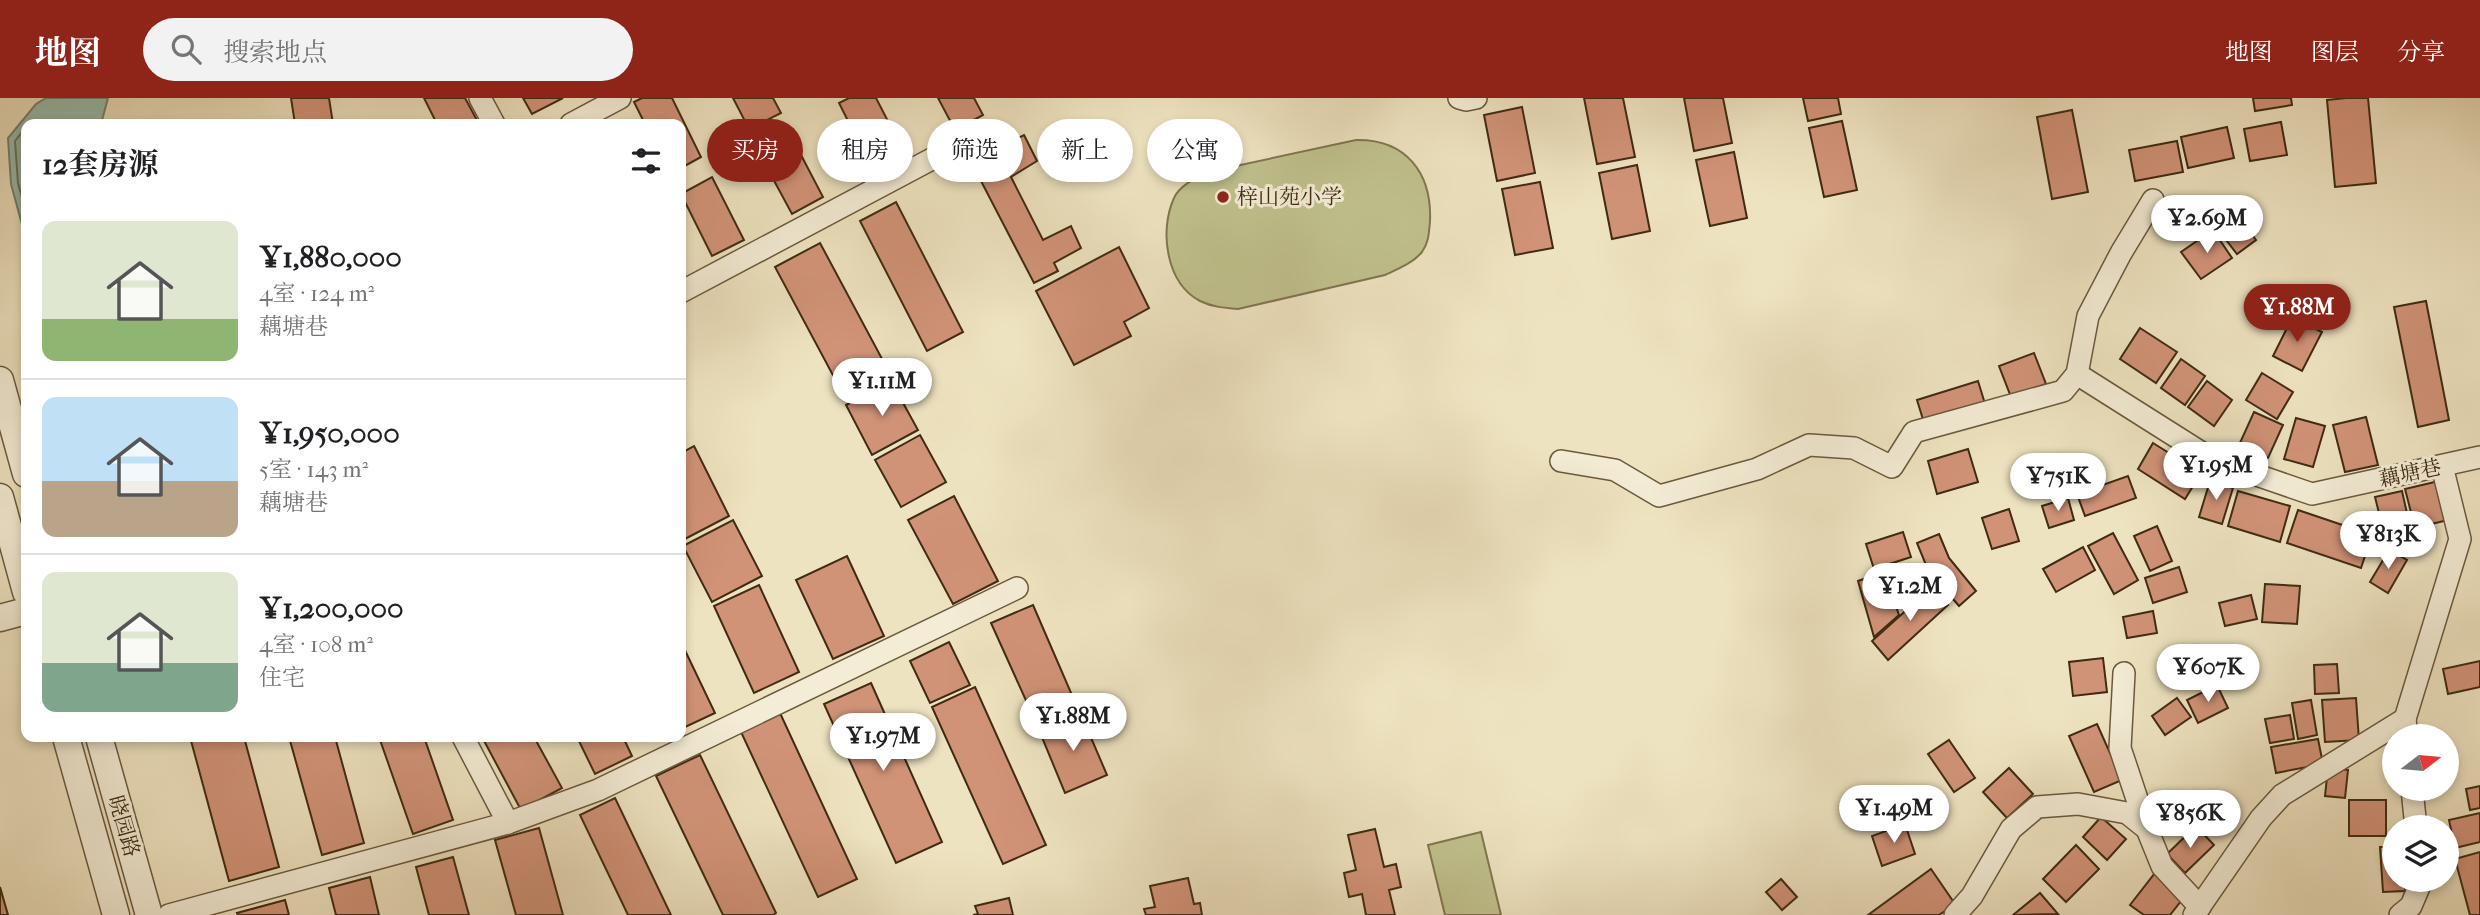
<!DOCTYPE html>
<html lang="zh">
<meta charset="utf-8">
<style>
:root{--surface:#fff;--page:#f2f2f2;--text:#202124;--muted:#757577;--line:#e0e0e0;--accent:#8f2418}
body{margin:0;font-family:"IM FELL French Canon","Noto Serif SC",serif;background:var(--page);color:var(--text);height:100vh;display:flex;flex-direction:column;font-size:26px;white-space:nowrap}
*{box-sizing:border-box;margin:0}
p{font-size:23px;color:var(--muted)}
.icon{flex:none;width:38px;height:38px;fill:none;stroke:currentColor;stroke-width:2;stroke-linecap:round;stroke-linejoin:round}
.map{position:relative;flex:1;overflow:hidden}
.panel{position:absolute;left:21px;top:21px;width:665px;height:623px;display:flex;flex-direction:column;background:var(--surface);border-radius:14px;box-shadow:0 4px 10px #0003}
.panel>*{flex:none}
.banner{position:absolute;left:707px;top:21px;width:665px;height:63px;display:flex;gap:14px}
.needle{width:46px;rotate:74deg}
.fabs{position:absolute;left:2382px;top:626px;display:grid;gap:14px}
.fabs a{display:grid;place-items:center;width:77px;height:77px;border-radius:50%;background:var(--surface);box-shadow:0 4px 10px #0003;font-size:35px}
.price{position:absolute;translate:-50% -60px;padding:0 16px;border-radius:24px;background:#fff;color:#222;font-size:23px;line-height:46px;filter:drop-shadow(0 2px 4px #0008)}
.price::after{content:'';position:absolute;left:50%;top:42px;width:21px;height:16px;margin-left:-10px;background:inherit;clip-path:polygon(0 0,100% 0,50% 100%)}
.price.active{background:var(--accent);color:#fff}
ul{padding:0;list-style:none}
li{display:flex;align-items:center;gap:21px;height:175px;padding:0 21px}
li+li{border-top:2px solid var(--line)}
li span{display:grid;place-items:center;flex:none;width:196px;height:140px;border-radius:14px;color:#555}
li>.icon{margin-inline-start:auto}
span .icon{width:84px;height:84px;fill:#fffc;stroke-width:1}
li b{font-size:30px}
h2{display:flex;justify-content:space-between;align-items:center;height:84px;padding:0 21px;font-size:30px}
.tag{padding:0 24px;border-radius:32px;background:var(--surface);box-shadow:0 4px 10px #0003;font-size:24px;line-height:63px}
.tag.active{background:var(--accent);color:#fff}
header{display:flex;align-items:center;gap:42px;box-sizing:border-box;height:98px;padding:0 35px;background:var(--accent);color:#fff}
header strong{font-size:33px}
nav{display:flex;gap:38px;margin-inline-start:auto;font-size:24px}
.search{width:490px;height:63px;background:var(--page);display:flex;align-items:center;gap:18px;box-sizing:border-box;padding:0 24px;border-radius:38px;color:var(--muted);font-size:26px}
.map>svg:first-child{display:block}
.green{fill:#c0c18d;stroke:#807650;stroke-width:2}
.water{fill:#99beaf;stroke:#758370;stroke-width:2}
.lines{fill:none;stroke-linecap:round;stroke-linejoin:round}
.shore{stroke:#6c7460;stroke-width:2}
.building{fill:#d19378;stroke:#3f2b12;stroke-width:2}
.minor-casing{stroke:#6b593e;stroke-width:24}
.tertiary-casing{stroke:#6b593e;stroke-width:29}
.minor{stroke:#f4edd6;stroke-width:21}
.tertiary{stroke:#f4edd6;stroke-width:26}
.poi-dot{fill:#8f2418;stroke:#f4edd6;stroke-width:2.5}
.labels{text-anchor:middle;stroke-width:6;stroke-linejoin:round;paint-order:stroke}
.poi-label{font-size:21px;fill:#3f2b12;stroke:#f4edd6;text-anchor:start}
.street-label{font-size:21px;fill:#3f2b12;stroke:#f4edd6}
</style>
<header>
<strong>地图</strong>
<div class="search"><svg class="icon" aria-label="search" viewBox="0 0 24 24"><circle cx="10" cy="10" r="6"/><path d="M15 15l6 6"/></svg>搜索地点</div>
<nav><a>地图</a><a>图层</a><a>分享</a></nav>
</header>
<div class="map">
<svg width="2480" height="817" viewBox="0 0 2480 817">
<rect width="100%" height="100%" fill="#eee3c0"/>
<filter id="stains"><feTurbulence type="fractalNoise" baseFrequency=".00286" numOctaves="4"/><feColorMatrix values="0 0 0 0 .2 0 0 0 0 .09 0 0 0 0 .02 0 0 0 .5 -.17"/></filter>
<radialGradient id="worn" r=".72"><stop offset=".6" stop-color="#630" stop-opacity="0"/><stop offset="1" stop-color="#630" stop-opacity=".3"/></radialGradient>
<g class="green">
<path d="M1356,42C1406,41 1432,75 1430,123C1429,134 1429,144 1422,154C1413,165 1398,171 1385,177L1238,211C1225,210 1212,209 1200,203C1166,185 1159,133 1174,100C1180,87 1196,80 1208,74Z"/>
<polygon points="1481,734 1501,817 1445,817 1428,747"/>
</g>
<polygon class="water" points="46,0 108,0 101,26 26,26 26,141 11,86 8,40 36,6"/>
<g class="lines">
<polyline class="shore" points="26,29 15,43 18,85 26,114"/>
</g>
<g class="building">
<polygon points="291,0 329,0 333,26 295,26"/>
<polygon points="424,0 465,0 479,26 437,26"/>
<polygon points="523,0 563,0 532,16"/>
<polygon points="642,0 672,0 701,59 681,70 681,26 645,26 634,4"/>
<polygon points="733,0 773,0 781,15 749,31"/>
<polygon points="849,0 876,0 905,56 873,73 839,5"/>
<polygon points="938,0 974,0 983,17 955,32"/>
<polygon points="1584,0 1623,0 1635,59 1597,66"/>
<polygon points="1684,0 1723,0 1732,45 1694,53"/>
<polygon points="1803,0 1838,0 1841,16 1808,23"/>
<polygon points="2253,0 2291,0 2292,7 2255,13"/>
<polygon points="2346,0 2368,0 2376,85 2335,89 2327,2"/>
<polygon points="1522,9 1535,75 1497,83 1484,17"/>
<polygon points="2072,12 2088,94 2052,101 2037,19"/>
<polygon points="1842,23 1857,92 1824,99 1809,30"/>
<polygon points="2281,24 2287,57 2250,63 2244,31"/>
<polygon points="2227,29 2234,60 2188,70 2181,39"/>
<polygon points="789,34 823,99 792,116 757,51"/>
<polygon points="1024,37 1037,63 1011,79 1043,142 1071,128 1081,150 1054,165 1058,173 1034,185 968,58 992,46 995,52"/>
<polygon points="2177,43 2183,74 2135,83 2129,52"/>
<polygon points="1734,54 1747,120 1710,128 1696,62"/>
<polygon points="1637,67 1650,133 1612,141 1599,75"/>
<polygon points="712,79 744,142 712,158 681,96"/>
<polygon points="1540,84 1553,150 1515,157 1502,91"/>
<polygon points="896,104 963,234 927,253 860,123"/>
<polygon points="2232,110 2256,142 2237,156 2213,125"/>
<polygon points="2213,132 2232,160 2201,181 2181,154"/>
<polygon points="820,145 888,272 843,296 775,169"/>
<polygon points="1119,149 1149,210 1124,224 1131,238 1074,267 1036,193"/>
<polygon points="2426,203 2449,322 2418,329 2394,209"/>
<polygon points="2292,220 2322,234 2302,273 2273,258"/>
<polygon points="2140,230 2177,254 2156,285 2120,261"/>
<polygon points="2034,255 2046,286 2011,299 1999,268"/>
<polygon points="2181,261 2205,278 2185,307 2161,290"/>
<polygon points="2262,275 2293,294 2277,321 2246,302"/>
<polygon points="891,283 918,332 872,357 846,307"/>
<polygon points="1978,283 1986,309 1925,328 1917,302"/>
<polygon points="2207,283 2232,302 2214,328 2188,309"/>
<polygon points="2254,314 2283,327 2268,360 2239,347"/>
<polygon points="2366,319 2378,367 2345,374 2333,327"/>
<polygon points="2296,320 2325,328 2313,369 2284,361"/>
<polygon points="920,337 946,384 901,409 875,362"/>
<polygon points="2153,345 2201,375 2185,401 2138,371"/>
<polygon points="694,348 729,418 681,443 681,355"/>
<polygon points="1968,351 1978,384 1937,396 1928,363"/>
<polygon points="2128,378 2136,400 2085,418 2077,396"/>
<polygon points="2210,383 2233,390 2222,426 2199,419"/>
<polygon points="2439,383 2448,422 2415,430 2405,391"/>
<polygon points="2238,393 2290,408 2280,444 2228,428"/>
<polygon points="2402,393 2411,433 2385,439 2375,399"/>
<polygon points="954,398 998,483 953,506 908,422"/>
<polygon points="2068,400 2074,422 2049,430 2042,408"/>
<polygon points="2009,411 2019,443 1992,451 1982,420"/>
<polygon points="2298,412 2372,437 2361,470 2287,445"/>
<polygon points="733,422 762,478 712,504 683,448"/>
<polygon points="2157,428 2172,463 2150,473 2134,438"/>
<polygon points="1903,434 1911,459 1874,471 1866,446"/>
<polygon points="2113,435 2138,482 2114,496 2088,448"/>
<polygon points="1939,436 1949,460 1976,493 1959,508 1928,472 1917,445"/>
<polygon points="2083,449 2095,472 2056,494 2043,471"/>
<polygon points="2389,452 2407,462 2388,495 2370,484"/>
<polygon points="847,458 884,538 833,561 796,482"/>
<polygon points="2179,469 2187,494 2153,505 2145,480"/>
<polygon points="1884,474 1899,517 1874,539 1858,483"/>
<polygon points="2265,486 2300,488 2297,526 2262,524"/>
<polygon points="759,487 799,574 754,595 714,508"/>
<polygon points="1932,489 1948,507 1888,562 1872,543"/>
<polygon points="2251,497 2257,521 2225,528 2219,505"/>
<polygon points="1033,507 1078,611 1038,629 991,525"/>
<polygon points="2153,513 2157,535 2127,540 2123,519"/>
<polygon points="681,544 715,615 681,631"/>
<polygon points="949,544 970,587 930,605 910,563"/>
<polygon points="2103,560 2107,594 2073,598 2069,564"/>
<polygon points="2480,563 2480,589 2448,596 2443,571"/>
<polygon points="2337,566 2339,595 2315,596 2314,567"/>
<polygon points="871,585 942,744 896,765 824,606"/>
<polygon points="2217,587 2228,610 2198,625 2187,602"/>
<polygon points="975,589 1046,747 1003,766 932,609"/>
<polygon points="2177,600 2191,619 2165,637 2152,618"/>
<polygon points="2356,600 2359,642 2325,644 2322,602"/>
<polygon points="2311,602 2317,637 2298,641 2292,605"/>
<polygon points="1080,614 1107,677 1065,695 1039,632"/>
<polygon points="780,615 857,781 818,799 741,634"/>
<polygon points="2290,617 2294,641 2270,645 2265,621"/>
<polygon points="2097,626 2122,682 2094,694 2069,638"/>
<polygon points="190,639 244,639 279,769 229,783"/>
<polygon points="289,639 335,639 364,745 322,757"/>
<polygon points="379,639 424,639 453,722 413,736"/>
<polygon points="482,639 534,639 562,690 521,712"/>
<polygon points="577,639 623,639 632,658 595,676"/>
<polygon points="2318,641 2323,666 2276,675 2271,649"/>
<polygon points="1949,642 1975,680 1954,694 1928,656"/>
<polygon points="700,657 776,815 773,817 723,817 656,678"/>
<polygon points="2009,670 2033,696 2007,720 1983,694"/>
<polygon points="2328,670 2348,672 2345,700 2325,698"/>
<polygon points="2480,688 2480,710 2470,712 2466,691"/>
<polygon points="615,700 671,817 628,817 580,717"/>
<rect x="2349" y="702" width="37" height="36"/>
<polygon points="2480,715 2480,744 2455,750 2449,722"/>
<polygon points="2101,719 2126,741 2107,762 2083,739"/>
<polygon points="1905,726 1915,756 1882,768 1872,738"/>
<polygon points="2196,728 2214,747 2185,775 2167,756"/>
<polygon points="539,730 563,817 516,817 495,742"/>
<polygon points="1375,731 1384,769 1396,766 1401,789 1389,792 1395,817 1366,817 1362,796 1349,799 1344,775 1356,772 1348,737"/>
<polygon points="2076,747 2099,771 2066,804 2043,781"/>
<polygon points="2380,749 2394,749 2394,782 2405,782 2405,793 2383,794"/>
<polygon points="2480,754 2480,817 2470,817 2455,761"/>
<polygon points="453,759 469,817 429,817 416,769"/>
<polygon points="1931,771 1955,806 1939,817 1868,817"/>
<polygon points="2155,775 2185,798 2170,817 2144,817 2130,807"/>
<polygon points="370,779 379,817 336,817 329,790"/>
<polygon points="1188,780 1194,806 1200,805 1202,817 1146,817 1144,811 1155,809 1150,788"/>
<polygon points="1781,781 1797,799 1782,812 1766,794"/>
<polygon points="0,789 8,817 0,817"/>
<polygon points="2040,795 2058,816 2013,817"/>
<polygon points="1009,800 1013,817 973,817 978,816 975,808"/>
<polygon points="285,802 289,817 238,817 237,815"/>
</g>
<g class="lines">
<defs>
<g id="minor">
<polyline points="480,0 494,26"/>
<polyline points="1459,0 1466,2 1476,0"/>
<polyline points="571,26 620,0"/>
<polyline points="681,194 945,54"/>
<polyline points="2077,276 2213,362 2312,396 2480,359"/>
<polyline points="1561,363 1615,372 1659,398 1757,371 1809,347 1854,350 1892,369 1914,334 2063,293 2077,276 2088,218 2121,155 2153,102"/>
<polyline points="2124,575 2120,650 2147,731"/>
<polyline points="463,639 508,725"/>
<polyline points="2407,639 2405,621 2460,441 2442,368"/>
<polyline points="2412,691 2416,730"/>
<polyline points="169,817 508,725 598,692 1017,490"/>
<polyline points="1955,817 1972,798 2011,731 2037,709 2078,706 2127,715 2147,731 2162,768 2200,809"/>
<polyline points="2194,817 2261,720 2282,697 2405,621"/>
<polyline points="2400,817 2411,808 2422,782"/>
</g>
<g id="tertiary">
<polyline points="0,282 26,376"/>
<polyline points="0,399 26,494"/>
<polyline points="0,520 26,513"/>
<polyline points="66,639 116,817"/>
<polyline points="99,639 149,817"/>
</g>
</defs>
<use href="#minor" class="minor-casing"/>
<use href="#tertiary" class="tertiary-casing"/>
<use href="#minor" class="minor"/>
<use href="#tertiary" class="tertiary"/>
</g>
<circle class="poi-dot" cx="1223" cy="99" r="7"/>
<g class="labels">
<g class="poi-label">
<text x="1237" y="106">梓山苑小学</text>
</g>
<g class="street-label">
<text transform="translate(2410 375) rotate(-12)" y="7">藕塘巷</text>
<text transform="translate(124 728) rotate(74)" y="7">晓园路</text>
</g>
</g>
<rect width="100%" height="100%" filter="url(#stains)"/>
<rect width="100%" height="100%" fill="url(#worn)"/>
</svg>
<div class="fabs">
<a><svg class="needle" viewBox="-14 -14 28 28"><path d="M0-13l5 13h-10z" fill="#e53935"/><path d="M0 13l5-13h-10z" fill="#757577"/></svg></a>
<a><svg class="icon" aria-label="layers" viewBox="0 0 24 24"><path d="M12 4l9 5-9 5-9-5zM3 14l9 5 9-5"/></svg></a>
</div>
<b class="price" style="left:2207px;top:157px">¥2.69M</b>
<b class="price active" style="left:2297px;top:246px">¥1.88M</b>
<b class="price" style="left:882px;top:320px">¥1.11M</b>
<b class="price" style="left:2216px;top:404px">¥1.95M</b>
<b class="price" style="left:2058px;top:415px">¥751K</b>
<b class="price" style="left:2388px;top:473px">¥813K</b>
<b class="price" style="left:1910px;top:525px">¥1.2M</b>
<b class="price" style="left:2208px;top:606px">¥607K</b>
<b class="price" style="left:1073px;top:655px">¥1.88M</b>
<b class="price" style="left:883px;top:675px">¥1.97M</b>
<b class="price" style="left:1894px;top:747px">¥1.49M</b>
<b class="price" style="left:2190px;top:752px">¥856K</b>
<div class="banner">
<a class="tag active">买房</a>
<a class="tag">租房</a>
<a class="tag">筛选</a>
<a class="tag">新上</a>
<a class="tag">公寓</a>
</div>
<section class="panel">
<h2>12套房源<svg class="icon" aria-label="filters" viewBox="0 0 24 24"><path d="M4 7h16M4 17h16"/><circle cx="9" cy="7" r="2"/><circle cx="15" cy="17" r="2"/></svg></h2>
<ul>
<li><span style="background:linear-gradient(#dfe7d0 70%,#8fb573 0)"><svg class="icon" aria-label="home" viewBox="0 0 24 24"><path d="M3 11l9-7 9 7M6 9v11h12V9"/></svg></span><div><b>¥1,880,000</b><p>4室 · 124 m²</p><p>藕塘巷</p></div></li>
<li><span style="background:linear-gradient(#bfe0f5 60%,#b9a48a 0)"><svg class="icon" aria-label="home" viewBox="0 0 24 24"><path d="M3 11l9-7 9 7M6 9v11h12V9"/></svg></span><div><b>¥1,950,000</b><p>5室 · 143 m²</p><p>藕塘巷</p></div></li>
<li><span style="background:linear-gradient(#dfe7d0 65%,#7fa58c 0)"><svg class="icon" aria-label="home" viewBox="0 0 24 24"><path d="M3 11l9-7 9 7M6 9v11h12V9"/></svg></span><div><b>¥1,200,000</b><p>4室 · 108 m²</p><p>住宅</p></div></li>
</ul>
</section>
</div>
